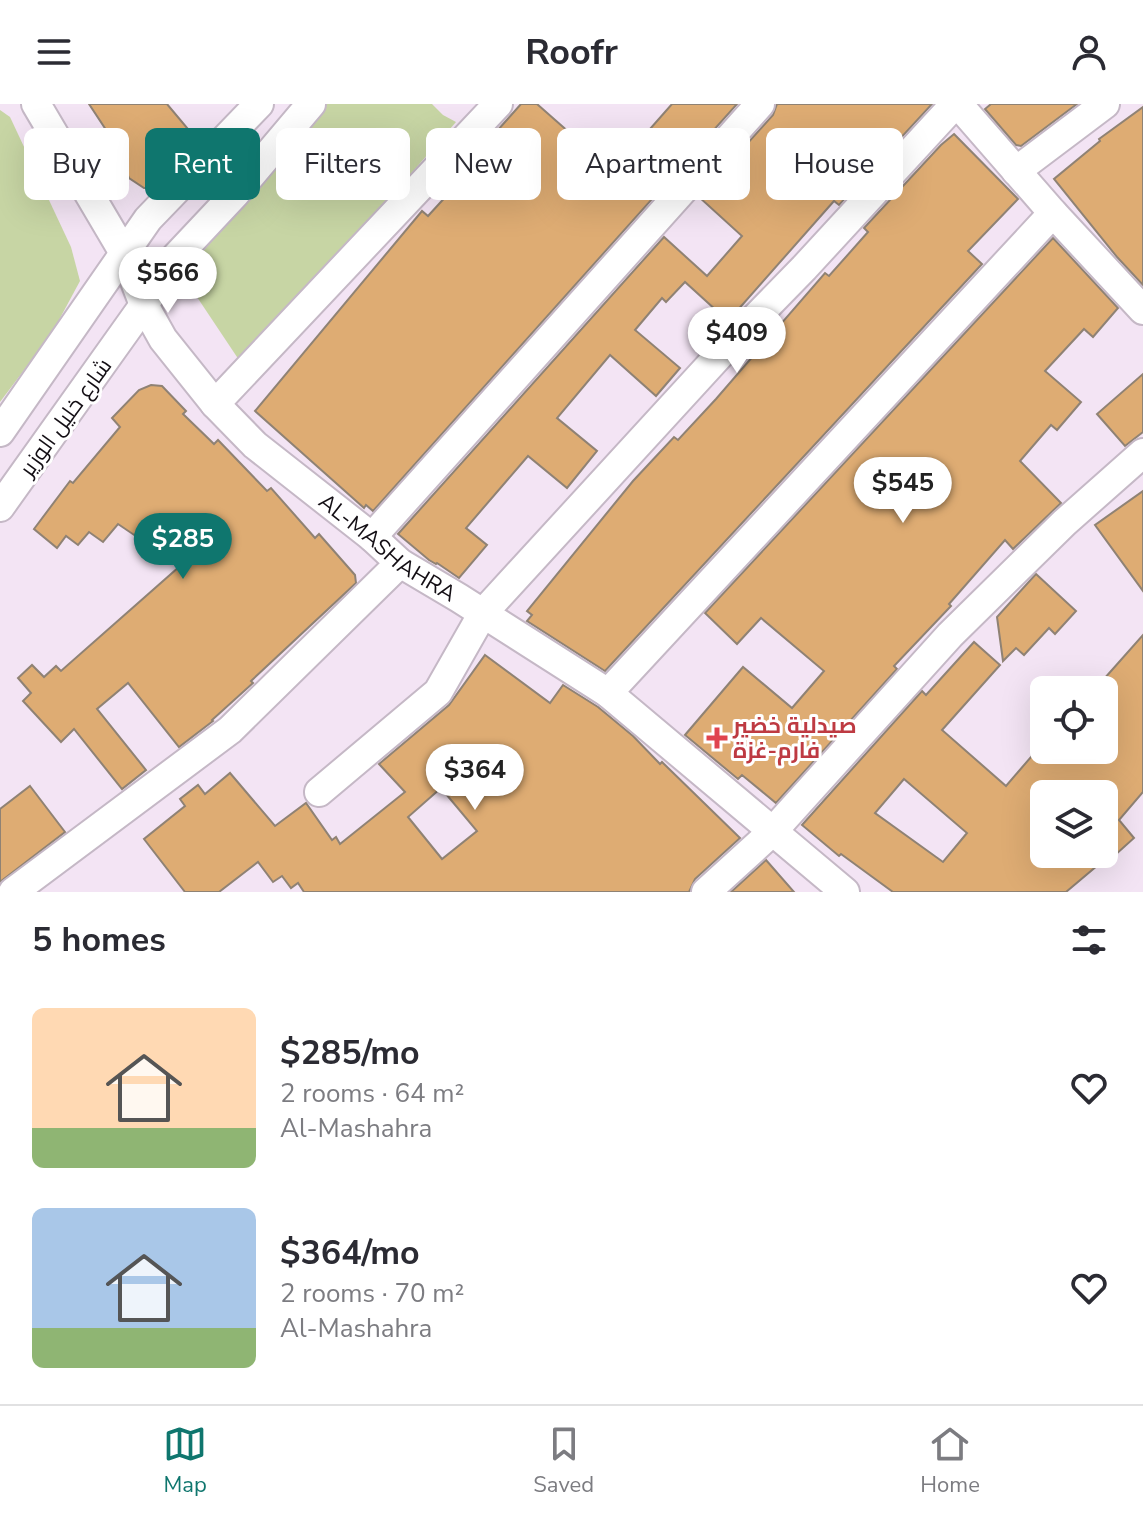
<!DOCTYPE html>
<meta charset="utf-8">
<style>
:root{--surface:#fff;--page:#f2f2f3;--text:#2b2b33;--muted:#7c7c81;--line:#e1e1e2;--accent:#0f766e}
body{margin:0;font-family:"Nunito Sans",Cairo,sans-serif;background:var(--page);color:var(--text);height:100vh;display:flex;flex-direction:column;font-size:30px;white-space:nowrap}
*{box-sizing:border-box;margin:0}
p{font-size:26px;color:var(--muted)}
.icon{flex:none;width:44px;height:44px;fill:none;stroke:currentColor;stroke-width:2;stroke-linecap:round;stroke-linejoin:round}
.map{position:relative;height:788px;overflow:hidden}
.side{display:flex;flex-direction:column;background:var(--surface);flex:1}
.side>*{flex:none}
.banner{position:absolute;left:24px;top:24px;width:1096px;height:72px;display:flex;gap:16px}
.controls{position:absolute;left:1030px;top:572px;display:grid;gap:16px}
.controls a{display:grid;place-items:center;width:88px;height:88px;border-radius:12px;background:var(--surface);box-shadow:0 8px 32px #0002;font-size:40px}
.price{position:absolute;translate:-50% -68px;padding:0 18px;border-radius:28px;background:#fff;color:#222;font-size:26px;line-height:52px;filter:drop-shadow(0 2px 4px #0008)}
.price::after{content:'';position:absolute;left:50%;top:48px;width:24px;height:18px;margin-left:-12px;background:inherit;clip-path:polygon(0 0,100% 0,50% 100%)}
.price.selected{background:var(--accent);color:#fff}
ul{padding:0;list-style:none}
li{display:flex;align-items:center;gap:24px;height:200px;padding:0 32px}
li span{display:grid;place-items:center;flex:none;width:224px;height:160px;border-radius:12px;color:#555}
li>.icon{margin-inline-start:auto}
span .icon{width:96px;height:96px;fill:#fffc;stroke-width:1}
li b{font-size:34px}
h2{display:flex;justify-content:space-between;align-items:center;height:96px;padding:0 32px;font-size:34px}
.chip{padding:0 28px;border-radius:12px;background:var(--surface);box-shadow:0 8px 32px #0002;font-size:28px;line-height:72px}
.chip.selected{background:var(--accent);color:#fff}
header{display:flex;justify-content:space-between;align-items:center;height:104px;padding:0 32px;background:var(--surface);font-size:36px;font-weight:700}
.tabs{display:flex;justify-content:space-around;align-items:center;height:112px;border-top:2px solid var(--line);background:var(--surface);font-size:22px;color:var(--muted)}
.tabs a{display:grid;justify-items:center;gap:4px}
.tabs .selected{color:var(--accent)}
.map>svg:first-child{display:block}
.green{fill:#c7d5a4}
.building{fill:#deac73;stroke:#8f8274;stroke-width:2;fill-rule:evenodd}
.lines{fill:none;stroke-linecap:round;stroke-linejoin:round}
.minor-casing{stroke:#c5b8c6;stroke-width:32}
.minor{stroke:#fff;stroke-width:28}
.health-dot{fill:#e0444e;stroke:#fff;stroke-width:3}
.labels{text-anchor:middle;stroke-width:6;stroke-linejoin:round;paint-order:stroke}
.street-label{font-size:22px;fill:#130e14;stroke:#fff}
.health-label{font-size:22px;font-weight:bold;fill:#be3a42;stroke:#fff;text-anchor:start}
</style>
<header><svg class="icon" aria-label="menu" viewBox="0 0 24 24"><path d="M4 6h16M4 12h16M4 18h16"/></svg>Roofr<svg class="icon" aria-label="person" viewBox="0 0 24 24"><circle cx="12" cy="8" r="4"/><path d="M4 21q1-7 8-7t8 7"/></svg></header>
<div class="map">
<svg width="1143" height="788" viewBox="0 0 1143 788">
<rect width="100%" height="100%" fill="#f3e4f4"/>
<g class="green">
<polygon points="323,0 432,0 443,11 456,18 243,262 183,172"/>
<polygon points="0,6 10,13 71,143 80,177 52,229 0,298"/>
</g>
<g class="building">
<polygon points="89,0 167,0 193,31 159,79 154,84 144,84 129,74 114,38"/>
<polygon points="521,0 537,0 613,67 672,0 737,0 373,407 366,401 364,404 255,307 422,107 428,112 502,31 497,27"/>
<polygon points="777,0 932,0 839,101 834,97 728,217 685,178 666,198 662,194 635,226 680,264 656,292 610,251 557,314 597,347 567,384 528,352 466,424 487,441 459,474 437,459 436,460 429,456 398,430 664,133 707,172 742,132 699,93 773,11"/>
<polygon points="991,0 1077,0 1021,42 1016,41 985,5"/>
<polygon points="1143,3 1143,181 1117,153 1054,75 1100,37 1099,35"/>
<polygon points="954,30 1018,95 968,147 982,160 605,567 527,517 532,511 527,507 633,377 674,333 678,336 716,295 825,169 829,172 868,128 864,124 941,41"/>
<polygon points="1053,134 1118,204 1093,233 1084,225 1045,267 1081,298 1057,326 1051,321 1020,357 1061,399 1013,445 1005,436 949,500 951,502 894,562 897,565 776,699 742,671 738,675 685,631 743,563 792,604 824,567 761,514 737,540 705,509"/>
<polygon points="1143,270 1143,328 1125,342 1097,310"/>
<polygon points="151,281 162,282 186,307 183,310 214,340 218,336 267,387 271,384 315,434 319,430 355,471 356,479 251,577 253,579 212,616 213,617 179,643 128,579 97,605 146,666 122,685 74,625 61,638 23,597 31,589 18,574 32,561 44,573 56,562 61,567 180,462 118,420 103,438 89,428 78,441 66,432 57,444 34,425 70,377 73,379 120,323 112,314 139,286"/>
<polygon points="1143,387 1143,487 1095,421"/>
<polygon points="1036,470 1076,507 1055,530 1049,524 1024,551 1016,544 1003,557 997,513"/>
<path d="M1143,531V688L1119,716L1134,734L1104,761V756L1066,788H893L841,750L839,752L802,721L922,587L926,591L974,538L1000,561L942,626L1006,682L1037,646H1104V575ZM904,675L967,729L943,758L875,709ZM1044,690H1104V750H1044Z"/>
<path d="M485,551L550,599L563,581L598,603L633,632L660,660L662,658L740,734L695,775L689,788H304L298,779L291,784L282,772L273,778L258,758L219,788H185L144,735L185,702L180,695L198,681L205,690L230,669L275,722L306,699L332,736L336,733L340,740L405,688L379,660L449,601ZM441,684L477,727L442,755L408,713Z"/>
<polygon points="30,682 65,728 0,778 0,705"/>
<polygon points="766,756 794,788 731,788"/>
</g>
<g class="lines">
<defs>
<g id="minor">
<path id="s1" d="M36,0L124,149L144,201L163,235L215,300L255,341L372,433L400,459L459,494L608,589L845,788"/>
<polyline points="958,0 1053,109 1143,206"/>
<polyline points="1016,67 1105,0"/>
<polyline points="215,300 498,0"/>
<polyline points="0,328 148,115 259,0"/>
<polyline points="0,403 144,201 172,157 235,90 311,0"/>
<polyline points="372,433 760,0"/>
<polyline points="608,589 1053,109"/>
<polyline points="319,688 438,588 483,509 725,245 804,164 955,0"/>
<polyline points="13,788 230,626 400,459"/>
<polyline points="706,788 772,728 950,531 1064,419 1143,349"/>
</g>
</defs>
<use href="#minor" class="minor-casing"/>
<use href="#minor" class="minor"/>
</g>
<path class="health-dot" d="M713 622h8v8h8v8h-8v8h-8v-8h-8v-8h8z"/>
<g class="labels">
<g class="street-label">
<text transform="translate(65 313) rotate(-54)" y="8">شارع خليل الوزير</text>
<text dy="8" stroke="none"><textPath href="#s1" startOffset="576">AL-MASHAHRA</textPath></text>
</g>
<g class="health-label">
<text x="733" y="629">صيدلية خضير<tspan x="733" dy="25">فارم-غزة</tspan></text>
</g>
</g>
</svg>
<div class="controls">
<a><svg class="icon" aria-label="locate" viewBox="0 0 24 24"><circle cx="12" cy="12" r="6"/><path d="M12 2v4M12 18v4M2 12h4M18 12h4"/></svg></a>
<a><svg class="icon" aria-label="layers" viewBox="0 0 24 24"><path d="M12 4l9 5-9 5-9-5zM3 14l9 5 9-5"/></svg></a>
</div>
<b class="price" style="left:168px;top:211px">$566</b>
<b class="price" style="left:737px;top:271px">$409</b>
<b class="price" style="left:903px;top:421px">$545</b>
<b class="price selected" style="left:183px;top:477px">$285</b>
<b class="price" style="left:475px;top:708px">$364</b>
<div class="banner">
<a class="chip">Buy</a>
<a class="chip selected">Rent</a>
<a class="chip">Filters</a>
<a class="chip">New</a>
<a class="chip">Apartment</a>
<a class="chip">House</a>
</div>
</div>
<section class="side">
<h2>5 homes<svg class="icon" aria-label="filters" viewBox="0 0 24 24"><path d="M4 7h16M4 17h16"/><circle cx="9" cy="7" r="2"/><circle cx="15" cy="17" r="2"/></svg></h2>
<ul>
<li><span style="background:linear-gradient(#ffd9b3 75%,#8fb573 0)"><svg class="icon" aria-label="home" viewBox="0 0 24 24"><path d="M3 11l9-7 9 7M6 9v11h12V9"/></svg></span><div><b>$285/mo</b><p>2 rooms · 64 m²</p><p>Al-Mashahra</p></div><svg class="icon" aria-label="heart" viewBox="0 0 24 24"><path d="M12 20l-8-8c-3-5 5-10 8-4 3-6 11-1 8 4z"/></svg></li>
<li><span style="background:linear-gradient(#a9c7e8 75%,#8fb573 0)"><svg class="icon" aria-label="home" viewBox="0 0 24 24"><path d="M3 11l9-7 9 7M6 9v11h12V9"/></svg></span><div><b>$364/mo</b><p>2 rooms · 70 m²</p><p>Al-Mashahra</p></div><svg class="icon" aria-label="heart" viewBox="0 0 24 24"><path d="M12 20l-8-8c-3-5 5-10 8-4 3-6 11-1 8 4z"/></svg></li>
</ul>
</section>
<nav class="tabs">
<a class="selected"><svg class="icon" aria-label="map" viewBox="0 0 24 24"><path d="M3 6l6-2 6 2 6-2v14l-6 2-6-2-6 2zM9 4v14M15 6v14"/></svg>Map</a>
<a><svg class="icon" aria-label="saved" viewBox="0 0 24 24"><path d="M7 4h10v16l-5-4-5 4z"/></svg>Saved</a>
<a><svg class="icon" aria-label="home" viewBox="0 0 24 24"><path d="M3 11l9-7 9 7M6 9v11h12V9"/></svg>Home</a>
</nav>
